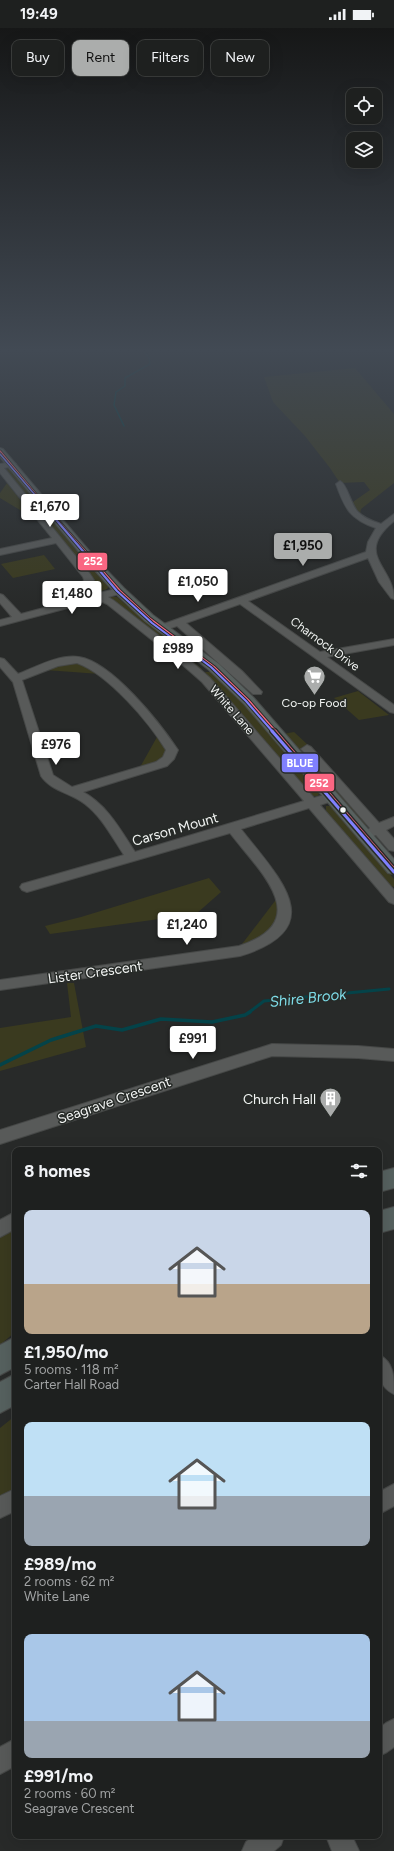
<!DOCTYPE html>
<meta charset="utf-8">
<style>
:root{--surface:#1e201f;--page:#2b2d2c;--text:#f1f3f6;--muted:#a1a3a4;--line:#3c3e3d;--accent:#abadac}
body{margin:0;font-family:Figtree,sans-serif;background:var(--page);color:var(--text);height:100vh;display:flex;flex-direction:column;font-size:15px;white-space:nowrap}
*{box-sizing:border-box;margin:0}
p{font-size:13px;color:var(--muted)}
.icon{flex:none;width:22px;height:22px;fill:none;stroke:currentColor;stroke-width:2;stroke-linecap:round;stroke-linejoin:round}
.map{position:relative;flex:1;overflow:hidden}
.panel{position:absolute;left:12px;top:1119px;width:370px;height:692px;display:flex;flex-direction:column;background:var(--surface);border-radius:8px;box-shadow:0 4px 16px #0002,0 0 0 1px var(--line)}
.panel>*{flex:none}
.banner{position:absolute;left:12px;top:12px;width:370px;height:36px;display:flex;gap:8px}
.fabs{position:absolute;left:346px;top:60px;display:grid;gap:8px}
.fabs a{display:grid;place-items:center;width:36px;height:36px;border-radius:8px;background:var(--surface);box-shadow:0 4px 16px #0002,0 0 0 1px var(--line);font-size:20px}
.price{position:absolute;translate:-50% -34px;padding:0 9px;border-radius:4px;background:#fff;color:#222;font-size:13px;line-height:26px;filter:drop-shadow(0 1px 2px #0008)}
.price::after{content:'';position:absolute;left:50%;top:24px;width:12px;height:9px;margin-left:-6px;background:inherit;clip-path:polygon(0 0,100% 0,50% 100%)}
.price.selected{background:var(--accent);color:#111}
ul{padding:0;list-style:none}
li{display:grid;align-content:center;gap:8px;height:212px;padding:0 12px}
li span{display:grid;place-items:center;height:124px;border-radius:8px;color:#555}
li>.icon{margin-inline-start:auto}
span .icon{width:72px;height:72px;fill:#fffc;stroke-width:1}
li b{font-size:17px}
h2{display:flex;justify-content:space-between;align-items:center;height:48px;padding:0 12px;font-size:17px}
.tag{padding:0 14px;border-radius:8px;background:var(--surface);box-shadow:0 4px 16px #0002,0 0 0 1px var(--line);font-size:14px;line-height:36px}
.tag.selected{background:var(--accent);color:#111}
.status{display:flex;justify-content:space-between;align-items:center;height:28px;padding:0 20px;background:var(--surface);direction:ltr}
.status svg{height:11px;fill:currentColor}
.map>svg:first-child{display:block}
.green{fill:#3a3a1f}
.lines{fill:none;stroke-linecap:round;stroke-linejoin:round}
.stream-far2{stroke:#044349;stroke-width:1.5}
.stream-far1{stroke:#044349;stroke-width:3}
.stream{stroke:#044349;stroke-width:3.5}
.minor-casing{stroke:#464847;stroke-width:2}
.major-casing{stroke:#464847;stroke-width:2}
.highway-casing{stroke:#464847;stroke-width:2}
.minor{fill:#585a59;fill-rule:evenodd}
.major{fill:#58615f;fill-rule:evenodd}
.highway{fill:#56615f;fill-rule:evenodd}
.bus-1-far2-casing{stroke:#272b28;stroke-width:3}
.bus-1-far1-casing{stroke:#272b28;stroke-width:4}
.bus-1-casing{stroke:#272b28;stroke-width:6}
.bus-1-far2{stroke:#fa6682;stroke-width:1.5}
.bus-1-far1{stroke:#fa6682;stroke-width:2}
.bus-1{stroke:#fa6682;stroke-width:3}
.tram-1-far2-casing{stroke:#272b28;stroke-width:3}
.tram-1-far1-casing{stroke:#272b28;stroke-width:4}
.tram-1-casing{stroke:#272b28;stroke-width:6}
.tram-1-far2{stroke:#8080ff;stroke-width:1.5}
.tram-1-far1{stroke:#8080ff;stroke-width:2}
.tram-1{stroke:#8080ff;stroke-width:3}
.bus-dot{fill:#f2f4f3;stroke:#272b28;stroke-width:1.5}
.labels{text-anchor:middle;stroke-width:3;stroke-linejoin:round;paint-order:stroke}
.far-street-label{font-size:12px;fill:#f2f4f3;stroke:#272b28}
.far-poi-label{font-size:12px;fill:#f2f4f3;stroke:#272b28}
.street-label{font-size:14px;fill:#f2f4f3;stroke:#272b28}
.poi-label{font-size:14px;fill:#f2f4f3;stroke:#272b28;text-anchor:end}
.water-label{font-size:15px;font-style:italic;fill:#7edce8;stroke:#272b28}
.line-badge{stroke:#272b28;stroke-width:1.5}
.badge-label{font-size:11px;text-anchor:middle;font-weight:bold;fill:#fff}
</style>
<div class="status"><b>19:49</b><svg viewBox="0 0 49 12"><path d="M0 12V9h3v3zM5 12V6h3v6zM10 12V3h3v9zM15 12V0h3v12zM26 1h20v11H26zM47 4h2v5h-2z"/></svg></div>
<div class="map">
<svg width="394" height="1823" viewBox="0 0 394 1823">
<rect width="100%" height="100%" fill="#282a29"/>
<g class="green">
<polygon points="355,340 394,386 394,455 361,481 360,487 350,476 370,462 364,454 340,455 330,440 305,408 273,374 264,349"/>
<polygon points="10,440 109,558 107,561 98,564 90,561 91,558 4,441"/>
<polygon points="7,455 33,488 25,485 0,470 0,465"/>
<polygon points="44,527 55,541 13,550 1,536"/>
<polygon points="110,569 117,569 202,641 198,641"/>
<polygon points="68,635 83,636 100,646 45,642"/>
<polygon points="205,644 210,644 247,677 319,765 318,768 311,768 265,716"/>
<polygon points="358,663 389,687 359,692 334,670"/>
<polygon points="294,704 308,717 301,720 356,782 367,797 362,797 283,706"/>
<polygon points="157,709 166,719 167,723 163,732 139,741"/>
<polygon points="326,778 331,778 394,851 394,859 385,856 326,784"/>
<polygon points="209,850 221,864 196,886 50,906 45,898 81,889"/>
<polygon points="278,869 280,874 273,903 239,920"/>
<polygon points="67,955 74,955 86,1019 0,1043 0,1000 71,989"/>
<polygon points="15,1198 15,1304 0,1317 0,1209"/>
<polygon points="15,1388 15,1463 0,1472 0,1400"/>
</g>
<g class="lines">
<polyline class="stream-far2" points="124,398 114,377 116,364 125,358 125,350 150,336 149,330 143,321"/>
<polyline class="stream-far1" points="248,985 264,973 389,961"/>
<polyline class="stream" points="0,1037 51,1012 96,998 122,1002 161,991 212,994 245,987 250,984"/>
<defs>
<g id="minor">
<path d="M12,434L16,436L15,438L4,440L90,546L94,552L90,561L99,565L120,560L123,561L125,563L123,565L108,569L113,572L185,628L210,650L314,770L331,765L335,766L337,769L335,772L320,777L394,862V876L389,874L309,780L241,801C278,849 333,900 240,928L0,962V952L239,918C316,893 259,843 230,805L27,864L22,862L20,859L22,856L124,827C112,809 102,789 85,776C71,765 51,763 41,748L13,654L0,639V630L4,631L18,646C36,639 59,626 79,629C112,634 160,695 178,722L174,731L167,738L83,764C107,777 120,801 135,824L304,773L202,654L177,632L107,576L98,572L0,598V592L12,589L0,575V566L3,567L21,586L89,568L83,565L80,561L84,552L83,549L56,515L0,527V521L52,510L0,445V436ZM77,635C108,646 149,694 166,722L163,729L156,734L72,759L53,747L22,652L58,638Z"/>
<path d="M340,453C347,456 351,477 358,484C364,490 372,493 381,496L394,486V493C353,527 394,538 394,571L391,570L379,554L368,530L248,573L320,624L394,611V617L327,629L394,677V685L390,684L240,576L186,595L242,643L262,664L261,666H253L177,598L162,603L157,600L158,598L366,524L368,514L376,500C350,491 345,481 336,456Z"/>
<polygon points="307,717 311,719 379,795 394,789 394,798 386,802 394,811 394,823 389,822 376,807 370,809 366,808 364,805 370,800 303,723 301,721"/>
<polygon points="272,1016 358,1018 394,1021 394,1033 358,1030 272,1028 0,1116 0,1102"/>
<polygon points="15,1184 15,1201 0,1209 0,1192"/>
<path d="M379,1327C394,1334 394,1349 394,1366C377,1358 379,1343 379,1327Z"/>
<polygon points="394,1456 394,1478 379,1486 379,1464"/>
<polygon points="15,1461 15,1483 0,1490 0,1468"/>
<polygon points="394,1691 394,1719 387,1724 379,1728 379,1700 386,1695"/>
<polygon points="15,1711 15,1738 0,1746 0,1719"/>
<polygon points="253,1808 284,1808 281,1817 274,1823 242,1823 246,1814"/>
<polygon points="326,1808 352,1808 359,1823 332,1823"/>
</g>
<polygon id="major" points="0,420 3,421 97,532 124,560 153,587 219,636 254,670 394,831 394,846 388,845 244,676 209,642 145,593 116,566 89,536 0,429"/>
<g id="highway">
<polygon points="394,1140 394,1160 379,1164 379,1144"/>
<polygon points="394,1179 394,1201 379,1205 379,1183"/>
<polygon points="15,1309 15,1339 0,1347 0,1317"/>
<polygon points="15,1346 15,1377 0,1385 0,1354"/>
</g>
</defs>
<use href="#minor" class="minor-casing"/>
<use href="#major" class="major-casing"/>
<use href="#highway" class="highway-casing"/>
<use href="#minor" class="minor"/>
<use href="#major" class="major"/>
<use href="#highway" class="highway"/>
<defs>
<polyline id="bus-1-far2" points="0,423 54,488"/>
<polyline id="bus-1-far1" points="53,487 120,563 149,590 214,639 249,673 276,704"/>
<polyline id="bus-1" points="275,703 394,841"/>
</defs>
<use href="#bus-1-far2" class="bus-1-far2-casing"/>
<use href="#bus-1-far1" class="bus-1-far1-casing"/>
<use href="#bus-1" class="bus-1-casing"/>
<use href="#bus-1-far2" class="bus-1-far2"/>
<use href="#bus-1-far1" class="bus-1-far1"/>
<use href="#bus-1" class="bus-1"/>
<defs>
<polyline id="tram-1-far2" points="0,426 53,488"/>
<polyline id="tram-1-far1" points="52,487 117,563 152,595 211,639 246,673 273,704"/>
<polyline id="tram-1" points="272,703 394,844"/>
</defs>
<use href="#tram-1-far2" class="tram-1-far2-casing"/>
<use href="#tram-1-far1" class="tram-1-far1-casing"/>
<use href="#tram-1" class="tram-1-casing"/>
<use href="#tram-1-far2" class="tram-1-far2"/>
<use href="#tram-1-far1" class="tram-1-far1"/>
<use href="#tram-1" class="tram-1"/>
</g>
<linearGradient id="sky" x2="0" y2="1"><stop stop-color="#161717"/><stop offset="0.56" stop-color="#424a54"/><stop offset="1" stop-color="#424a54" stop-opacity="0"/></linearGradient>
<rect width="394" height="576" fill="url(#sky)"/>
<defs>
<symbol id="supermarket-pin" viewBox="-11 -11 22 30"><path d="M0 17L-7.5 6A9.5 9.5 0 1 1 7.5 6Z" fill="#abadac" stroke="#272b28"/><path d="M-6-5.5h2.5l.6 2H6L4.5 2H-2.5L-4.4-4H-6ZM-1.5 3.2a1.3 1.3 0 1 0 .1 0ZM3 3.2a1.3 1.3 0 1 0 .1 0Z" fill="#fff"/></symbol>
<symbol id="building-pin" viewBox="-11 -11 22 30"><path d="M0 17L-7.5 6A9.5 9.5 0 1 1 7.5 6Z" fill="#abadac" stroke="#272b28"/><path d="M-4-6H4V6H1V3H-1V6H-4ZM-2.5-4.3h1.7v1.8h-1.7ZM.8-4.3h1.7v1.8H.8ZM-2.5-1h1.7V.8h-1.7ZM.8-1h1.7V.8H.8Z" fill="#fff"/></symbol>
</defs>
<g fill-rule="evenodd">
<use href="#supermarket-pin" x="302" y="636" width="25" height="34"/>
<use href="#building-pin" x="318" y="1058" width="25" height="34"/>
</g>
<circle class="bus-dot" cx="343" cy="782" r="3.5"/>
<g class="labels">
<g class="far-street-label">
<text transform="translate(325 616) rotate(36)" y="4">Charnock Drive</text>
<text transform="translate(232 682) rotate(49)" y="4">White Lane</text>
</g>
<g class="far-poi-label">
<text x="314" y="679">Co-op Food</text>
</g>
<g class="street-label">
<text transform="translate(175 801) rotate(-16)" y="5">Carson Mount</text>
<text transform="translate(95 944) rotate(-8)" y="5">Lister Crescent</text>
<text transform="translate(114 1072) rotate(-19)" y="5">Seagrave Crescent</text>
</g>
<g class="poi-label">
<text x="316" y="1076">Church Hall</text>
</g>
<g class="water-label">
<text transform="translate(308 970) rotate(-6)" y="5">Shire Brook</text>
</g>
</g>
<g class="line-badge">
<rect x="77" y="524" width="31" height="19" rx="4" fill="#fa6682"/>
<rect x="281" y="725" width="38" height="20" rx="4" fill="#8080ff"/>
<rect x="304" y="745" width="31" height="19" rx="4" fill="#fa6682"/>
</g>
<g class="badge-label">
<text x="93" y="537">252</text>
<text x="300" y="739">BLUE</text>
<text x="319" y="759">252</text>
</g>
</svg>
<div class="fabs">
<a><svg class="icon" aria-label="locate" viewBox="0 0 24 24"><circle cx="12" cy="12" r="6"/><path d="M12 2v4M12 18v4M2 12h4M18 12h4"/></svg></a>
<a><svg class="icon" aria-label="layers" viewBox="0 0 24 24"><path d="M12 4l9 5-9 5-9-5zM3 14l9 5 9-5"/></svg></a>
</div>
<b class="price" style="left:50px;top:500px">£1,670</b>
<b class="price selected" style="left:303px;top:539px">£1,950</b>
<b class="price" style="left:198px;top:575px">£1,050</b>
<b class="price" style="left:72px;top:587px">£1,480</b>
<b class="price" style="left:178px;top:642px">£989</b>
<b class="price" style="left:56px;top:738px">£976</b>
<b class="price" style="left:187px;top:918px">£1,240</b>
<b class="price" style="left:193px;top:1032px">£991</b>
<div class="banner">
<a class="tag">Buy</a>
<a class="tag selected">Rent</a>
<a class="tag">Filters</a>
<a class="tag">New</a>
</div>
<section class="panel">
<h2>8 homes<svg class="icon" aria-label="filters" viewBox="0 0 24 24"><path d="M4 7h16M4 17h16"/><circle cx="9" cy="7" r="2"/><circle cx="15" cy="17" r="2"/></svg></h2>
<ul>
<li><span style="background:linear-gradient(#c9d6e8 60%,#b9a48a 0)"><svg class="icon" aria-label="home" viewBox="0 0 24 24"><path d="M3 11l9-7 9 7M6 9v11h12V9"/></svg></span><div><b>£1,950/mo</b><p>5 rooms · 118 m²</p><p>Carter Hall Road</p></div></li>
<li><span style="background:linear-gradient(#bfe0f5 60%,#9aa5b1 0)"><svg class="icon" aria-label="home" viewBox="0 0 24 24"><path d="M3 11l9-7 9 7M6 9v11h12V9"/></svg></span><div><b>£989/mo</b><p>2 rooms · 62 m²</p><p>White Lane</p></div></li>
<li><span style="background:linear-gradient(#a9c7e8 70%,#9aa5b1 0)"><svg class="icon" aria-label="home" viewBox="0 0 24 24"><path d="M3 11l9-7 9 7M6 9v11h12V9"/></svg></span><div><b>£991/mo</b><p>2 rooms · 60 m²</p><p>Seagrave Crescent</p></div></li>
</ul>
</section>
</div>
